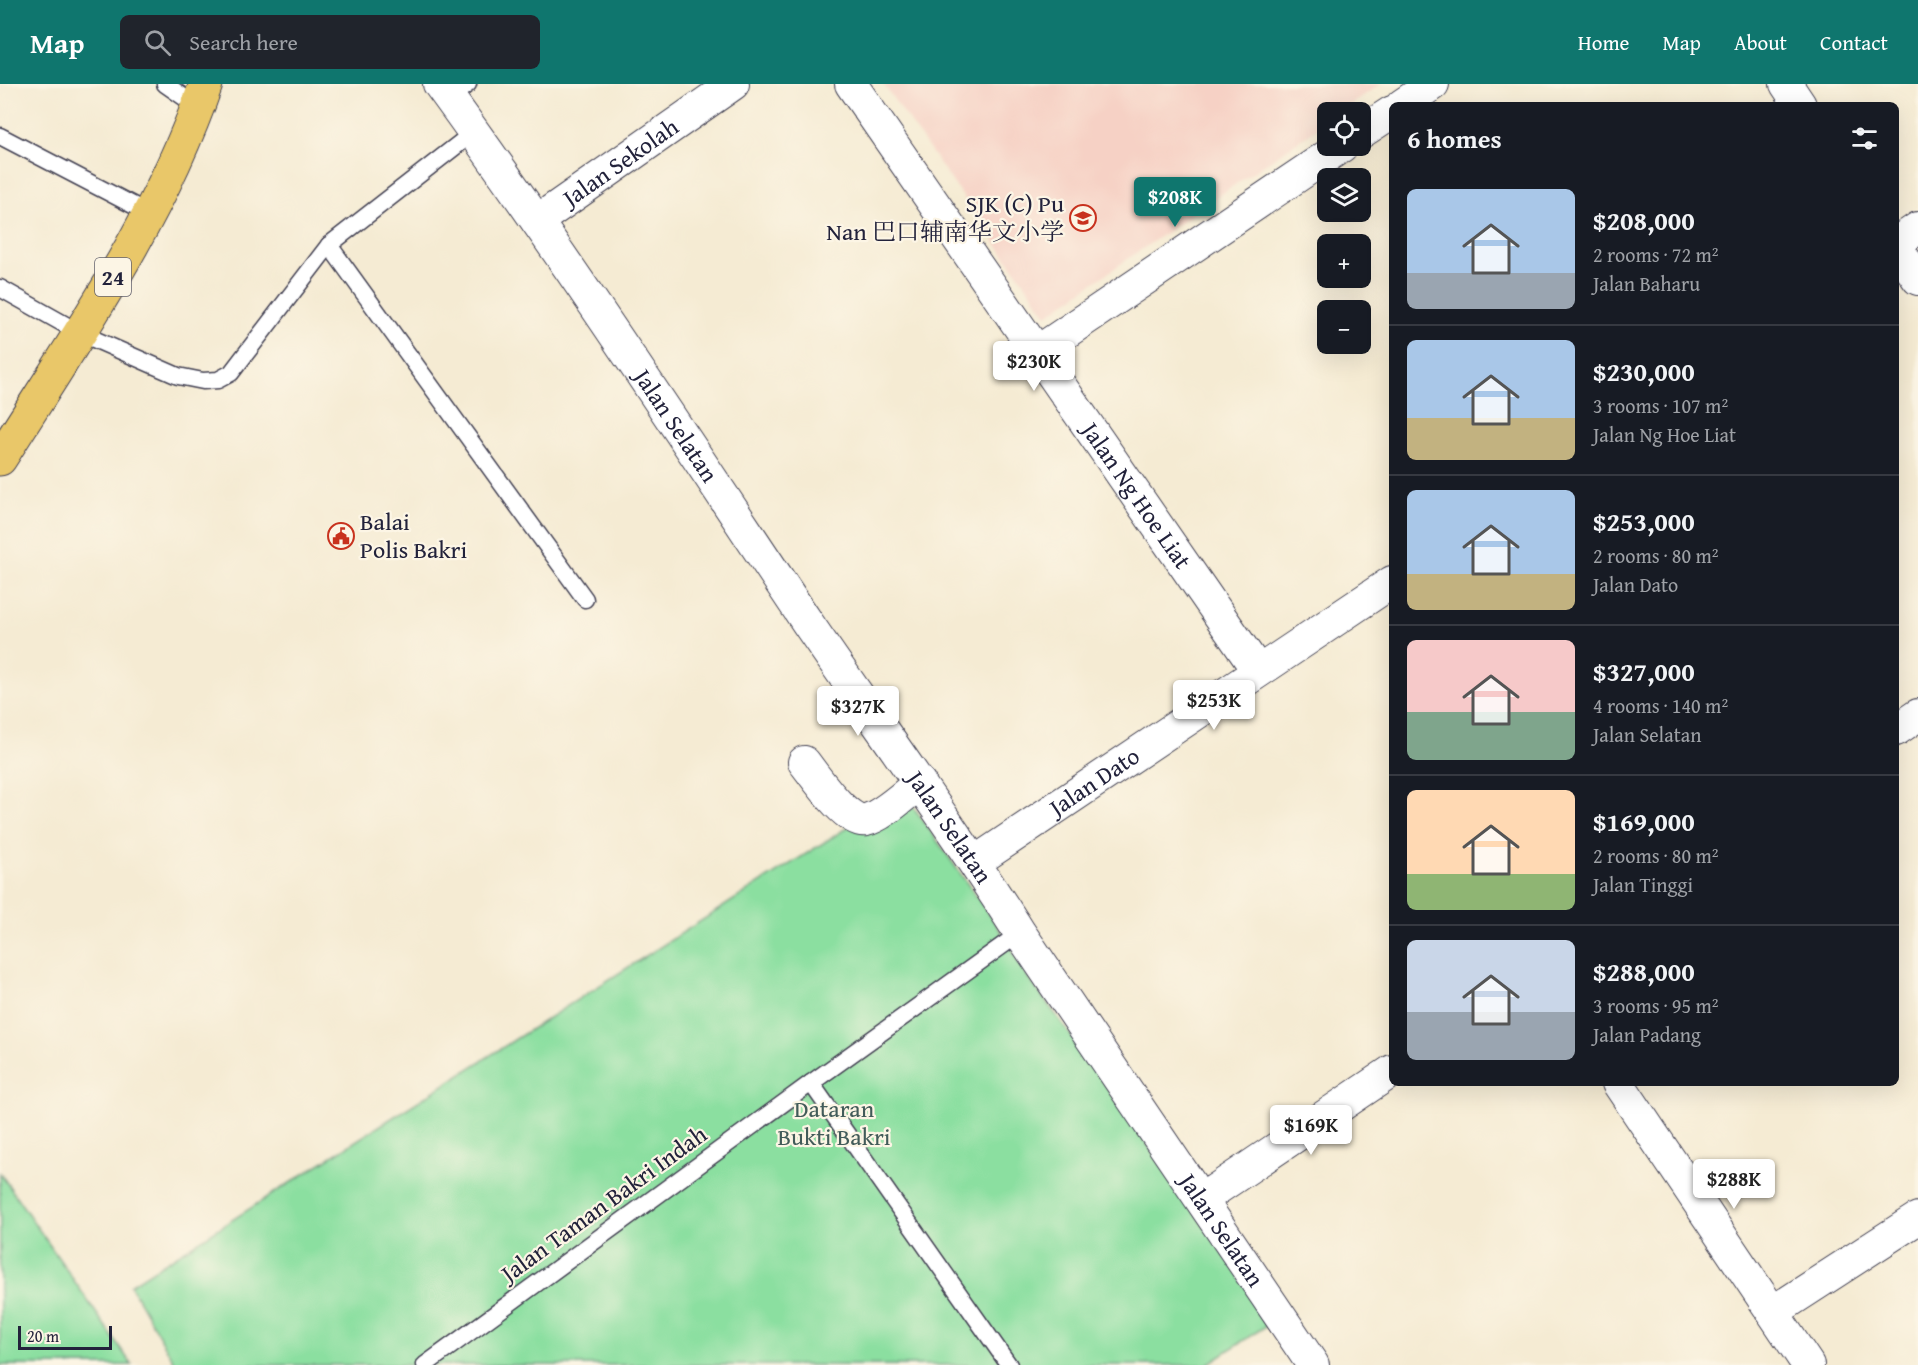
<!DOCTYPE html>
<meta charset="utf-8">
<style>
:root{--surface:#171b24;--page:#20242c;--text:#f1f3f6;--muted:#9ea1a6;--line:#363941;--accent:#0f766e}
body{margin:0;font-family:"Gentium Book Plus","Noto Serif SC",serif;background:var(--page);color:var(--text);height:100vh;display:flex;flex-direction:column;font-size:22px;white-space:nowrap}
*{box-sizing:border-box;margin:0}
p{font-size:20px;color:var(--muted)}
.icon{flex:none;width:33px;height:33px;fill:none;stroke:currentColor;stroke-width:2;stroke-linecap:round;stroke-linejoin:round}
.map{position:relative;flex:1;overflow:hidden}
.side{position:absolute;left:1389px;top:18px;width:510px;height:984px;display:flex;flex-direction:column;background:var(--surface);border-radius:9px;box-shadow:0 6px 24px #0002}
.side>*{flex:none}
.tools{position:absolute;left:1317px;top:18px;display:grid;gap:12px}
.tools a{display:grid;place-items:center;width:54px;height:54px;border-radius:9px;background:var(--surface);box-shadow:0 6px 24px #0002;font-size:30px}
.scale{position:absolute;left:18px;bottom:15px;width:94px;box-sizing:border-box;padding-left:6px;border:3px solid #22223b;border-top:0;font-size:16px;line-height:21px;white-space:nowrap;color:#22223b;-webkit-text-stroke:4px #fcf5e5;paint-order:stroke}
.price{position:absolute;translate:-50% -51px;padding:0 14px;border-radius:6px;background:#fff;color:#222;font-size:20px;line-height:39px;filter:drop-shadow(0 2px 3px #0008)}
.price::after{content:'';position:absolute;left:50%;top:36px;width:18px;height:14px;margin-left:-9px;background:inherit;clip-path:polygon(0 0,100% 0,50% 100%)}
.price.selected{background:var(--accent);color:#fff}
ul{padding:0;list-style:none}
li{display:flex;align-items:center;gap:18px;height:150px;padding:0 18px}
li+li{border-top:2px solid var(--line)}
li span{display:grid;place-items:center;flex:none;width:168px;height:120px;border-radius:9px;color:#555}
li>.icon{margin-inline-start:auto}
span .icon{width:72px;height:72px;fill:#fffc;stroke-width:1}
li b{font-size:26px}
h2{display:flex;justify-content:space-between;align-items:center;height:72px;padding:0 18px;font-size:26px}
header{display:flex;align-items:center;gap:36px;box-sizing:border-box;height:84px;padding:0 30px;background:var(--accent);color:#fff}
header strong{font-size:28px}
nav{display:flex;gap:33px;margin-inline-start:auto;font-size:21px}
.search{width:420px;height:54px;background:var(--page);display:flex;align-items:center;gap:15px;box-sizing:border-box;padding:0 21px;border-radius:9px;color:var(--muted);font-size:22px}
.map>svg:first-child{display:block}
.built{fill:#f6d1c5}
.green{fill:#8bdfa0;stroke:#56806e;stroke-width:1.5}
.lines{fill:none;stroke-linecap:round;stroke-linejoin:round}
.lane-casing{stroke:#424052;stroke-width:19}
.street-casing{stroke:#424052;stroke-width:34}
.primary-casing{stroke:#424052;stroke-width:35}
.lane{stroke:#fff;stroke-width:16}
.street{stroke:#fff;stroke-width:32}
.primary{stroke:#e9c769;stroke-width:33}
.labels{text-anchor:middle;stroke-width:4.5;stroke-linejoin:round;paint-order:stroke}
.shield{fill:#fcf5e5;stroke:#63616e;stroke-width:1.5}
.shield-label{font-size:22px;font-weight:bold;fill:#22223b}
.street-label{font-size:24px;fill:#22223b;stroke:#fcf5e5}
.poi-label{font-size:24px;fill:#22223b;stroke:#fcf5e5;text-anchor:end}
.park-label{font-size:24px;fill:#425b59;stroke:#fcf5e5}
</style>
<header>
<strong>Map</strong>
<div class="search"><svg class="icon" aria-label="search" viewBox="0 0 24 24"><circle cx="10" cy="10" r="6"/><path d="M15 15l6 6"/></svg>Search here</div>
<nav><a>Home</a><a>Map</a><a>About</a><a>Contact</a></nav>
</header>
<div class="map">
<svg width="1918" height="1281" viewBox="0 0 1918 1281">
<rect width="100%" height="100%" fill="#fcf5e5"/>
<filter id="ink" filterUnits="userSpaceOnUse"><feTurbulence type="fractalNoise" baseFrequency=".0167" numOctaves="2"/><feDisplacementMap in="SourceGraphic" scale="12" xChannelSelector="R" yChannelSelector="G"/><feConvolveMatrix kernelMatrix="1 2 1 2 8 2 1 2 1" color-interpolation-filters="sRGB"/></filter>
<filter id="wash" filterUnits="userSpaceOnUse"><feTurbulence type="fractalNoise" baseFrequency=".008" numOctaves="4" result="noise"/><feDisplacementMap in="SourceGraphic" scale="24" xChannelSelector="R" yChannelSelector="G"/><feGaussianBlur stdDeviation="1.35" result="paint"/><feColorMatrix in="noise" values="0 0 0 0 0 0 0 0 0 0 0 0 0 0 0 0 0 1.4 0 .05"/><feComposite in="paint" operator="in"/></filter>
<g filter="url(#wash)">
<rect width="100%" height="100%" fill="#f5ebd3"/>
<polygon class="built" points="883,0 1381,0 1339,28 1328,28 1327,37 1047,231"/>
<g class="green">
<polygon points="903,708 1007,856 1024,888 1065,943 1272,1238 1206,1281 176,1281 130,1201"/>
<polygon points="0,1089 132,1281 0,1281"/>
</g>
</g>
<g filter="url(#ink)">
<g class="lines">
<defs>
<g id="lane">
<polyline points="165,0 198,23"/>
<polyline points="449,14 468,0"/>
<polyline points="0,52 150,130"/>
<polyline points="329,161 585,515"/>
<polyline points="0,204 80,249 178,292 203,297 218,296 231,289 329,161 474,48"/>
<polyline points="425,1281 811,999"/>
<polyline points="1009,1281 811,999 1020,849"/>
</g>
<g id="street">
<path id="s1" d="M439,0C567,175 686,357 807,538C878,642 953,743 1020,849L1313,1281"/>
<path id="s2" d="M851,0L1258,587"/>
<polyline points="1786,0 1800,21"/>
<polyline points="1402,21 1433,0"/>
<polyline points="1360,49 1392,28"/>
<path id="s3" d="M537,137L733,0"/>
<polyline points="1896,159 1918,144"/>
<polyline points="1896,163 1918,195"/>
<polyline points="1037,268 1342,62"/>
<polyline points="1896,646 1918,631"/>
<path d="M804,678C815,692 848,741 866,736C883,732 906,709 920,699"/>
<path id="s4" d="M975,778L1392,498"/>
<polyline points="1618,999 1808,1281"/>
<polyline points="1202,1115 1392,987"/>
<polyline points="1773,1228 1918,1134"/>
</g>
<path id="primary" d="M0,375C76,254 159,136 206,0"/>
</defs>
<use href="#lane" class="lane-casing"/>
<use href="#street" class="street-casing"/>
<use href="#primary" class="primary-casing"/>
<use href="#lane" class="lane"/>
<use href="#street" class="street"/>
<use href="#primary" class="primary"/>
</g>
</g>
<defs>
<symbol id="school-ring" viewBox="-11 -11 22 22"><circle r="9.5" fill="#fcf5e5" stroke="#c8321e" stroke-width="1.5"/><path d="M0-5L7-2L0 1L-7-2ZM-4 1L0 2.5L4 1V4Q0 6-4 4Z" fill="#c8321e"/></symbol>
<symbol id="civic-ring" viewBox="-11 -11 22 22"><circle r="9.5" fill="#fcf5e5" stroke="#c8321e" stroke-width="1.5"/><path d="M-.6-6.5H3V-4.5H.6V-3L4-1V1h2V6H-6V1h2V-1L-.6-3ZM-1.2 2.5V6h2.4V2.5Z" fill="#c8321e"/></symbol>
</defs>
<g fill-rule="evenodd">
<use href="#school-ring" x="1068" y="119" width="30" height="30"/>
<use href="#civic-ring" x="326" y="437" width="30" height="30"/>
</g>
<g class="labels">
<rect class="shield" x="95" y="174" width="36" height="38" rx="4.5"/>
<g class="shield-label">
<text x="113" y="201">24</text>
</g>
<g class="street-label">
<text dy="8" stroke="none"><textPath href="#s3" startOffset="102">Jalan Sekolah</textPath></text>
<text dy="8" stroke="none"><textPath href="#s1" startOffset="416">Jalan Selatan</textPath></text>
<text dy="8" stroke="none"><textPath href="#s2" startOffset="501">Jalan Ng Hoe Liat</textPath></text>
<text dy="8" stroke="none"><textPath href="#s4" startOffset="144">Jalan Dato</textPath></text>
<text dy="8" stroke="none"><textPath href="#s1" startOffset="902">Jalan Selatan</textPath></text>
<text transform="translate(604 1120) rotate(-36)" y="8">Jalan Taman Bakri Indah</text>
<text dy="8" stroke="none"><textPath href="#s1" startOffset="1388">Jalan Selatan</textPath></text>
</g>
<g class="poi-label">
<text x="1064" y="128">SJK (C) Pu<tspan x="1064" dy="28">Nan 巴口辅南华文小学</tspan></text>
<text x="360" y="446" text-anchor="start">Balai<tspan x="360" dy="28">Polis Bakri</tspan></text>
</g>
<g class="park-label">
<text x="834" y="1033">Dataran<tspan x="834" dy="28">Bukti Bakri</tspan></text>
</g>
</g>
</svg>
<div class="tools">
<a><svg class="icon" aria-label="locate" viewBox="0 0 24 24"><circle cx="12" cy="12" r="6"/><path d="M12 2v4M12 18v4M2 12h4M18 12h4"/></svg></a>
<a><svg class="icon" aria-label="layers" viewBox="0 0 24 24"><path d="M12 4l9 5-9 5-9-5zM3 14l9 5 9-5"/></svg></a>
<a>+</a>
<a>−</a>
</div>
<div class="scale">20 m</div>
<b class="price selected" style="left:1175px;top:144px">$208K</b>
<b class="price" style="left:1034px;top:308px">$230K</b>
<b class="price" style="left:1214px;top:647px">$253K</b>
<b class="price" style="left:858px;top:653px">$327K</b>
<b class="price" style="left:1311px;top:1072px">$169K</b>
<b class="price" style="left:1734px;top:1126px">$288K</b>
<section class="side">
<h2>6 homes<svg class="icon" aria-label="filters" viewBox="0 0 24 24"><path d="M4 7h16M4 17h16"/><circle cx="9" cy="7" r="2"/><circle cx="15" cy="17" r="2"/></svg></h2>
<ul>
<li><span style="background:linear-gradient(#a9c7e8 70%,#9aa5b1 0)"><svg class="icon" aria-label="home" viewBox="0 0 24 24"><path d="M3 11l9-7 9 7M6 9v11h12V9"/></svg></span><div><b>$208,000</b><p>2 rooms · 72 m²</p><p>Jalan Baharu</p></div></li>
<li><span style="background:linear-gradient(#a9c7e8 65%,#c2b280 0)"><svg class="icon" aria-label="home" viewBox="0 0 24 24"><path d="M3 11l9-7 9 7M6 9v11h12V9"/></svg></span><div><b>$230,000</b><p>3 rooms · 107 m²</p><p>Jalan Ng Hoe Liat</p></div></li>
<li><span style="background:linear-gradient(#a9c7e8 70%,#c2b280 0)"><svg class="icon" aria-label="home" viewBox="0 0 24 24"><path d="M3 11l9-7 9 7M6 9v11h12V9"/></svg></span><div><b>$253,000</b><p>2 rooms · 80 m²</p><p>Jalan Dato</p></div></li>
<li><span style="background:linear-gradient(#f6c9c9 60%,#7fa58c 0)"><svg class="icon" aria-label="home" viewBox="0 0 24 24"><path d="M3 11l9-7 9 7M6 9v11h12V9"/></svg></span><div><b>$327,000</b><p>4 rooms · 140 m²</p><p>Jalan Selatan</p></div></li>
<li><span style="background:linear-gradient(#ffd9b3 70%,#8fb573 0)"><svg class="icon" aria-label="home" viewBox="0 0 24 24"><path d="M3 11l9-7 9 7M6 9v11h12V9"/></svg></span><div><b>$169,000</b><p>2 rooms · 80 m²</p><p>Jalan Tinggi</p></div></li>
<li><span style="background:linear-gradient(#c9d6e8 60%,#9aa5b1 0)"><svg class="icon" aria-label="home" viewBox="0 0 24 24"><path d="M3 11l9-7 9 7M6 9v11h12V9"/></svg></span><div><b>$288,000</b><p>3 rooms · 95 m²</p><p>Jalan Padang</p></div></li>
</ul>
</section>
</div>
